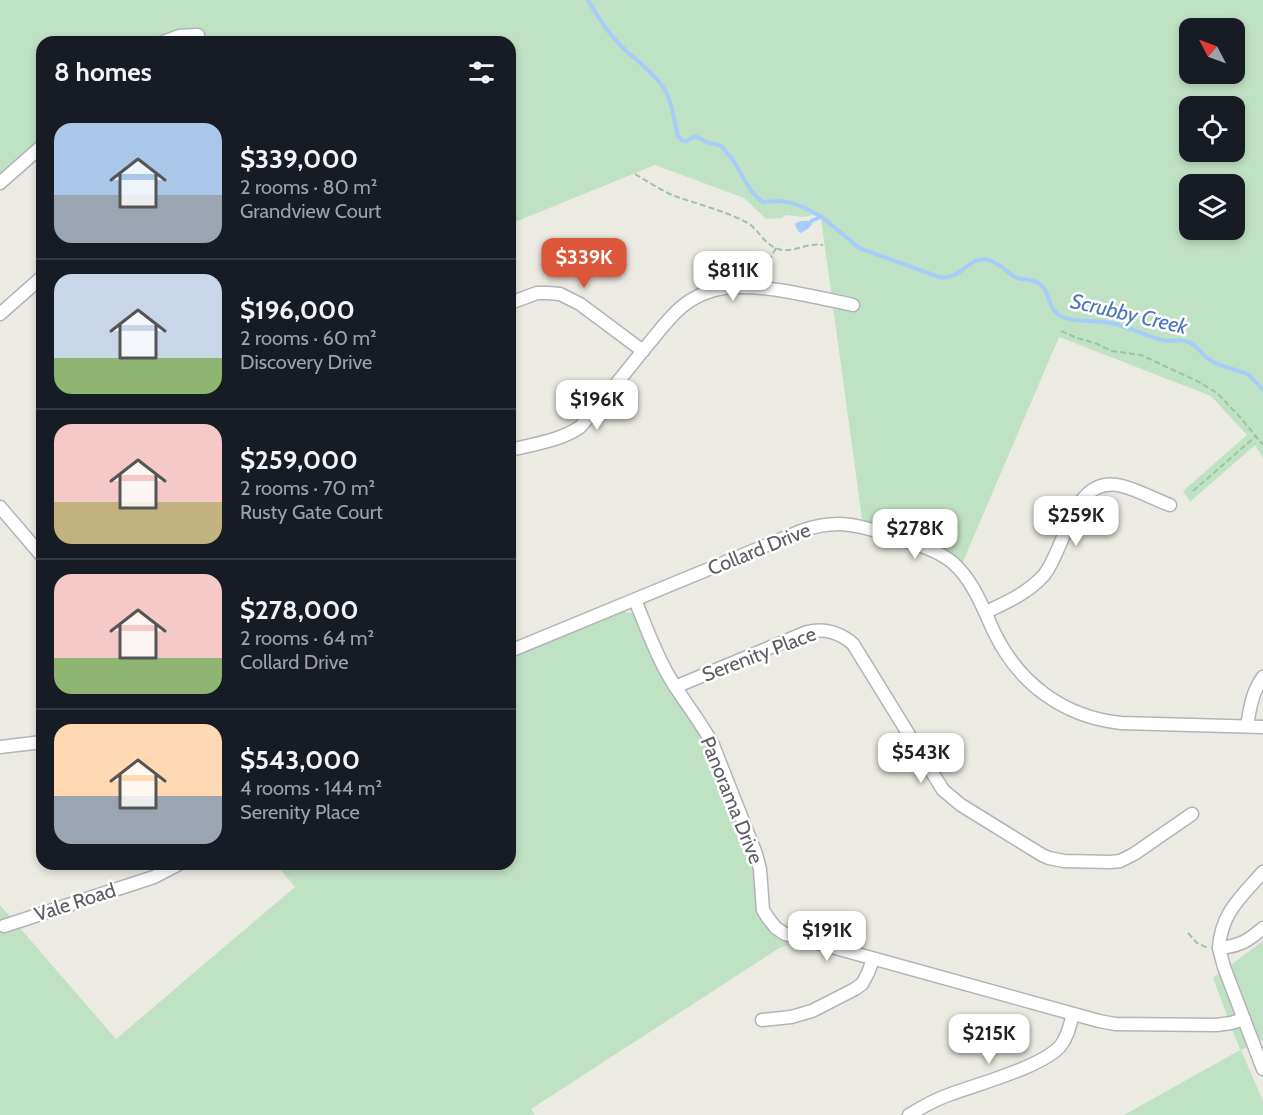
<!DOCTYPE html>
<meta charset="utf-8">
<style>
:root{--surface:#171b24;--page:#242831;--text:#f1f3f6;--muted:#9ea1a6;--line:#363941;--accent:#dc5639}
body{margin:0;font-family:Cabin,sans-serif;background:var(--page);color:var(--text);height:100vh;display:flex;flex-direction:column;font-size:22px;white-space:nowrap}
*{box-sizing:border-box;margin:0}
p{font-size:20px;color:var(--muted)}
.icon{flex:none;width:33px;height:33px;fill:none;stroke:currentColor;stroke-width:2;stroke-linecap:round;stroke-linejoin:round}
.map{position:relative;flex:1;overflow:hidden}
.drawer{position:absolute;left:36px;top:36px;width:480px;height:834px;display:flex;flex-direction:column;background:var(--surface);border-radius:18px;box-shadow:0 3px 9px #0003}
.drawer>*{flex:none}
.needle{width:39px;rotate:311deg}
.fabs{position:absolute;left:1179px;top:18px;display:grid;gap:12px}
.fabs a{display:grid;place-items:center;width:66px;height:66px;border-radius:12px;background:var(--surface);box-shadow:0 3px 9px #0003;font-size:30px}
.price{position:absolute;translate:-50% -51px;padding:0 14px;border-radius:12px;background:#fff;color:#222;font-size:20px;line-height:39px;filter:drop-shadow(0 2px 3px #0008)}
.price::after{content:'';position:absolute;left:50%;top:36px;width:18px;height:14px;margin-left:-9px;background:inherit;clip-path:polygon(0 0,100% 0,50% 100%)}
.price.active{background:var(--accent);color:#fff}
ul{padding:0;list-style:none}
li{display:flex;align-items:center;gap:18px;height:150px;padding:0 18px}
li+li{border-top:2px solid var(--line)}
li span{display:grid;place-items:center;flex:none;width:168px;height:120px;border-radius:18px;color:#555}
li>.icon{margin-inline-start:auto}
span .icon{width:72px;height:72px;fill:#fffc;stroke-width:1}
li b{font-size:26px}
h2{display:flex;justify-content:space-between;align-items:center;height:72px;padding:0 18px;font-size:26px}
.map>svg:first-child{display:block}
.green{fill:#c0e2c4;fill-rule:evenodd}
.water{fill:#a6ccf9}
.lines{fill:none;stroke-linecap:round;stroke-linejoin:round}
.stream{stroke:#a6ccf9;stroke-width:4}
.minor-casing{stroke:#b3b4b9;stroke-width:15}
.path{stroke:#9bc2aa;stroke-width:2;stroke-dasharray:6 3;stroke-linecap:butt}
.minor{stroke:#fff;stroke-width:12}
.labels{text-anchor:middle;stroke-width:5;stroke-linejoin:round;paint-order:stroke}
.street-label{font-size:20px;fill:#5b5d62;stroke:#fff}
.water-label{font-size:21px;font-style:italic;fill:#4b76ba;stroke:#fff}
</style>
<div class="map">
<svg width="1263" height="1115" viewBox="0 0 1263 1115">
<rect width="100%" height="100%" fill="#ecebe3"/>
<g class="green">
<path d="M0,0H1263V458L1255,445L1190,502L1183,491L1247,435L1211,396L1059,337L962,564C938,541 894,529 862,519L821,219L814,215L803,217L786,215L781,218L766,219L744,198L655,165L510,224V42H42V142L0,179ZM1190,28H1234V74H1190ZM1190,106H1234V152H1190ZM1190,184H1234V230H1190Z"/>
<path d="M624,612L632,613L635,616L653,659L668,688L702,737L754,863C757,887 751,915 772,932C779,938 790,940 799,944L781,947L531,1109L535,1115H0V905L116,1039L295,887L276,864H510V658Z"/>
<polygon points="1263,941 1263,1040 1241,1050 1263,1101 1263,1115 1124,1115 1240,1050 1213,978"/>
</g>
<polygon class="water" points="801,221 809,221 812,224 809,228 801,233 798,231 795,225 796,223"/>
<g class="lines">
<g class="stream">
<path d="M588,0C597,16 607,32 620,45C634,59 652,71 663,87C672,101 674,120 678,136L683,141H686C700,133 697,139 709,143C713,144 716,144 720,145C728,153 735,162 740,172C747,184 751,194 763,202L781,201L792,203L805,208L822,217L859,248L939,277C961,281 969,255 988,260C999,262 1006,272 1015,277C1024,281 1034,278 1041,285C1051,294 1048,309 1060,316C1075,323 1094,320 1110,323C1128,326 1145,336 1162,340C1170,342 1178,339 1185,341C1197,343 1201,355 1210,360C1221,367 1233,369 1245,373L1250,376L1263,390"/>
<polyline points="809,223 813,220 821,217"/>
</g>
<defs>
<g id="minor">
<polyline points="163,42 179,36 198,35"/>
<polyline points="0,183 42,146"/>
<polyline points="510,303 537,293 548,293 560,294 580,304 643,351"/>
<polyline points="0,314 42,277"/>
<path d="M510,450C533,444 560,441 580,427C605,399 627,370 650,342C661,329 671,315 684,305C698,294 717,288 735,287C773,286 815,297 853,305"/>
<polyline points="0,507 42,556"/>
<path d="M635,600C645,624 654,650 667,673C681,698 700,720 713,745L756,854L760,869L763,910L768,918L776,928L785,934L1099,1021L1115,1024L1216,1025L1231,1023L1244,1019"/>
<path d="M986,612C1007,602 1028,593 1044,575C1067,546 1072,473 1122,486C1138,490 1154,499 1170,505"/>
<path d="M510,651L801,531C833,520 854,523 885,534C907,542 933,547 952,562C973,580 983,608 994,632C1019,684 1064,717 1121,723L1263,727"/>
<path d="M675,687L807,632C825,628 839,632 853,644L943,790L961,805L1042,855L1049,858L1064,861L1111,862L1120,861L1134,854L1192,814"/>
<path d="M1247,726C1250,708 1252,692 1263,677"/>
<polyline points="0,747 42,742"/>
<polyline points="4,926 154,877 179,864"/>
<path d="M1263,928C1248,941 1240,946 1219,948L1224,967L1263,1069"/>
<path d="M1219,948C1221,913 1241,897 1263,872"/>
<polyline points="762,1020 791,1017 812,1011 855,989 862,984 868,973 873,959"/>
<path d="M909,1115C922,1107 936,1099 951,1094C978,1084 1045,1066 1061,1045C1068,1036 1070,1025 1073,1014"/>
</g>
</defs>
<use href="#minor" class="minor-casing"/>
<g class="path">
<path d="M635,174C647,181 659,189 672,195C696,204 723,210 746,222C759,229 763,244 778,249C793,254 807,242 823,245"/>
<polyline points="745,275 771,257 776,248"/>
<polyline points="1061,331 1077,338 1095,343 1112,351 1141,355 1197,381 1217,393 1240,417 1263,445"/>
<polyline points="1193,491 1256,436"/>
<polyline points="1188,933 1197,943 1208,948"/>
</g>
<use href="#minor" class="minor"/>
</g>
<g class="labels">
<g class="street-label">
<text transform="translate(759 549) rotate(-22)" y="7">Collard Drive</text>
<text transform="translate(759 654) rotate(-21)" y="7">Serenity Place</text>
<text transform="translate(732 800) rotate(68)" y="7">Panorama Drive</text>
<text transform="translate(75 902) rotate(-18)" y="7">Vale Road</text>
</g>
<g class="water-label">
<text transform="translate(1129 314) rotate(13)" y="7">Scrubby Creek</text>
</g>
</g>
</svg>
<div class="fabs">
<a><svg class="needle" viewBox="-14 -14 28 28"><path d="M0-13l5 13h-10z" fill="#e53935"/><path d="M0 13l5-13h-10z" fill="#9ea1a6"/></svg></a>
<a><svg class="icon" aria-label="locate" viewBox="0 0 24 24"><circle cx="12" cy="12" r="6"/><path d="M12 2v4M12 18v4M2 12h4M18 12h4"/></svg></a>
<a><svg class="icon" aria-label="layers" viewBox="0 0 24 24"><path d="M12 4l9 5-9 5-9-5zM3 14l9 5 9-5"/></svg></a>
</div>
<b class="price active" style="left:584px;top:289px">$339K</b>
<b class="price" style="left:733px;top:302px">$811K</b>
<b class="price" style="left:597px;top:431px">$196K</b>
<b class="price" style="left:1076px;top:547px">$259K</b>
<b class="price" style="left:915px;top:560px">$278K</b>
<b class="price" style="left:921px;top:784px">$543K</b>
<b class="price" style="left:827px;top:962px">$191K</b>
<b class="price" style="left:989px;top:1065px">$215K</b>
<section class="drawer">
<h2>8 homes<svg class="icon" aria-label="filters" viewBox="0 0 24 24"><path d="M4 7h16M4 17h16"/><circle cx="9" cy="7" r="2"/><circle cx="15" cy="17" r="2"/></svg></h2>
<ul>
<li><span style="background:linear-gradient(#a9c7e8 60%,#9aa5b1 0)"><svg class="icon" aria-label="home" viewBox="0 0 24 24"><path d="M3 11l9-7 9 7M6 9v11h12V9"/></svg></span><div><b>$339,000</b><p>2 rooms · 80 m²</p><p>Grandview Court</p></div></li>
<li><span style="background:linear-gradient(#c9d6e8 70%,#8fb573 0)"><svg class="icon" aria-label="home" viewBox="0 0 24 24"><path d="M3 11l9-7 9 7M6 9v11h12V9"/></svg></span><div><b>$196,000</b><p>2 rooms · 60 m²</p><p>Discovery Drive</p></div></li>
<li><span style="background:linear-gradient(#f6c9c9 65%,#c2b280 0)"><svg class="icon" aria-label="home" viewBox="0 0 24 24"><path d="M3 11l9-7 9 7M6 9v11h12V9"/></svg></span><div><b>$259,000</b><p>2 rooms · 70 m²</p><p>Rusty Gate Court</p></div></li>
<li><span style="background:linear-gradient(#f6c9c9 70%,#8fb573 0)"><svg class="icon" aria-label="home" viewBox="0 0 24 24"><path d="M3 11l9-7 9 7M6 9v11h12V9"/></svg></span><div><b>$278,000</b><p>2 rooms · 64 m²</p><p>Collard Drive</p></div></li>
<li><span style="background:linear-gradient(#ffd9b3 60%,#9aa5b1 0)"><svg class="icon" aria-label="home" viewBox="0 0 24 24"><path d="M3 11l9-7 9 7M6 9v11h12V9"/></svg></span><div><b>$543,000</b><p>4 rooms · 144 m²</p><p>Serenity Place</p></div></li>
</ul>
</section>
</div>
